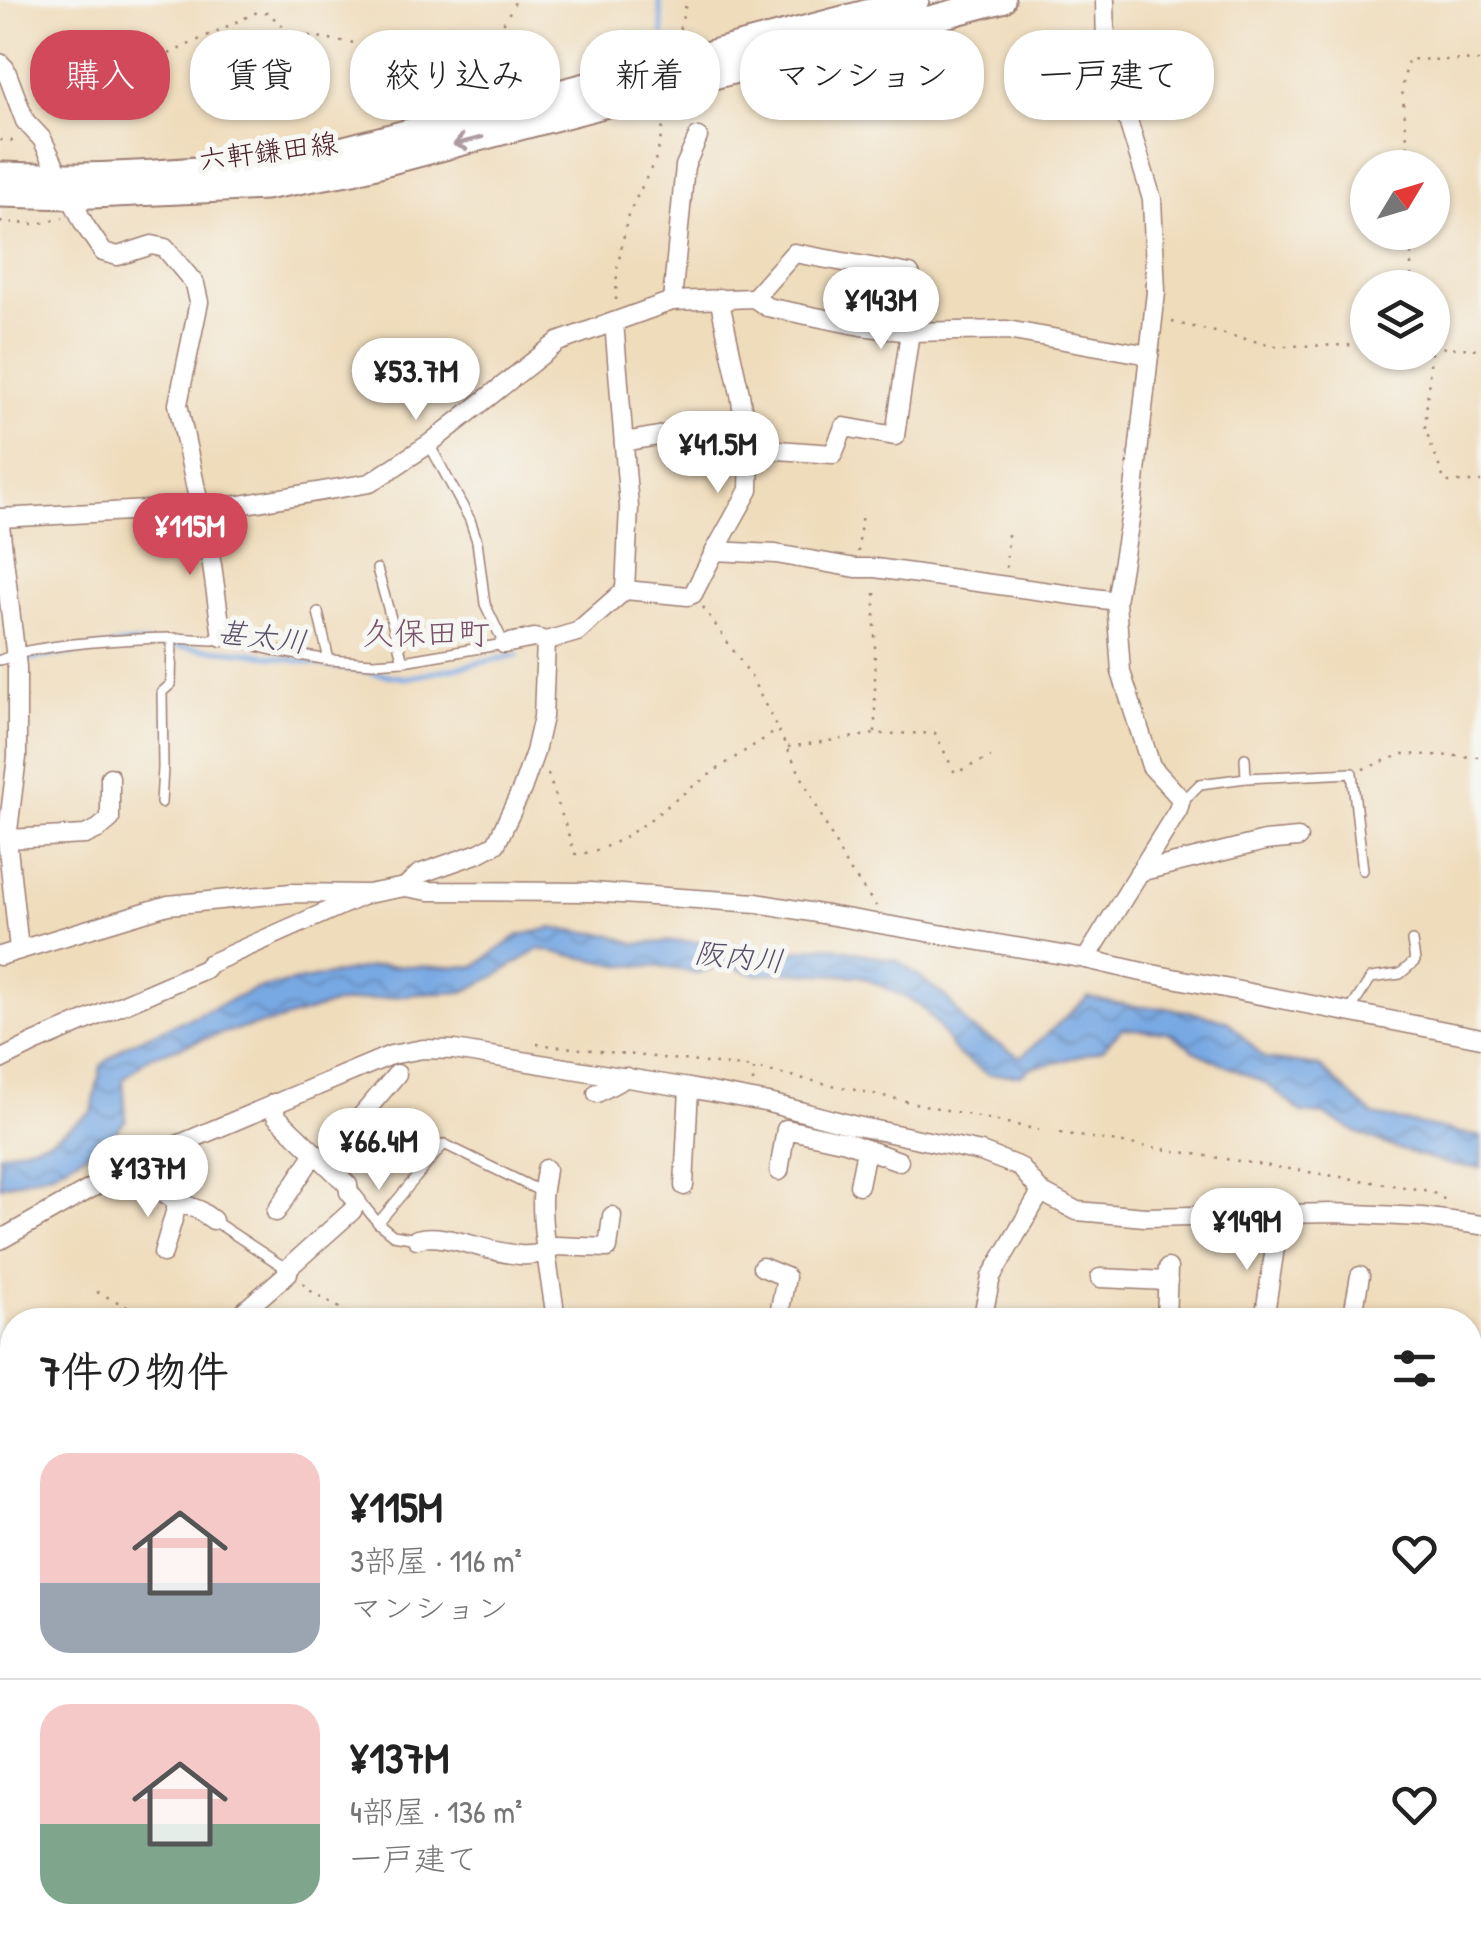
<!DOCTYPE html>
<html lang="ja">
<meta charset="utf-8">
<style>
:root{--surface:#fff;--page:#f6f6f6;--text:#222;--muted:#767676;--line:#e0e0e0;--accent:#d1495b}
body{margin:0;font-family:"Patrick Hand","Klee One",sans-serif;background:var(--page);color:var(--text);height:100vh;display:flex;flex-direction:column;font-size:38px;white-space:nowrap}
*{box-sizing:border-box;margin:0}
p{font-size:32px;color:var(--muted)}
.icon{flex:none;width:55px;height:55px;fill:none;stroke:currentColor;stroke-width:2;stroke-linecap:round;stroke-linejoin:round}
.map{position:relative;flex:1;overflow:hidden}
.details{position:absolute;left:0px;top:1308px;width:1482px;height:642px;display:flex;flex-direction:column;background:var(--surface);border-radius:40px 40px 0 0;box-shadow:0 2px 8px #0004}
.details>*{flex:none}
.guide{position:absolute;left:30px;top:30px;width:1422px;height:90px;display:flex;gap:20px}
.needle{width:65px;rotate:52deg}
.controls{position:absolute;left:1350px;top:150px;display:grid;gap:20px}
.controls a{display:grid;place-items:center;width:100px;height:100px;border-radius:50%;background:var(--surface);box-shadow:0 2px 8px #0004;font-size:50px}
.price{position:absolute;translate:-50% -85px;padding:0 22px;border-radius:35px;background:#fff;color:#222;font-size:32px;line-height:65px;filter:drop-shadow(0 2px 5px #0008)}
.price::after{content:'';position:absolute;left:50%;top:60px;width:30px;height:22px;margin-left:-15px;background:inherit;clip-path:polygon(0 0,100% 0,50% 100%)}
.price.current{background:var(--accent);color:#fff}
ul{padding:0;list-style:none}
li{display:flex;align-items:center;gap:30px;height:250px;padding:0 40px}
li+li{border-top:2px solid var(--line)}
li span{display:grid;place-items:center;flex:none;width:280px;height:200px;border-radius:30px;color:#555}
li>.icon{margin-inline-start:auto}
span .icon{width:120px;height:120px;fill:#fffc;stroke-width:1}
li b{font-size:42px}
h2{display:flex;justify-content:space-between;align-items:center;height:120px;padding:0 40px;font-size:42px}
.chip{padding:0 35px;border-radius:40px;background:var(--surface);box-shadow:0 2px 8px #0004;font-size:35px;line-height:90px}
.chip.current{background:var(--accent);color:#fff}
.map>svg:first-child{display:block}
.water{fill:url(#water-waves);stroke:#616487;stroke-width:2.5}
.lines{fill:none;stroke-linecap:round;stroke-linejoin:round}
.stream{stroke:#78a9e3;stroke-width:5}
.lane-casing{stroke:#9c7e73;stroke-width:12}
.street-casing{stroke:#9c7e73;stroke-width:21}
.secondary-casing{stroke:#9c7e73;stroke-width:29}
.path{stroke:#9c7e73;stroke-width:2.5;stroke-dasharray:2.5 8;stroke-linecap:butt}
.lane{stroke:#fff;stroke-width:9}
.street{stroke:#fff;stroke-width:18}
.secondary{stroke:#fff;stroke-width:25}
.oneway{stroke:#ae9aa0}
.labels{text-anchor:middle;stroke-width:10;stroke-linejoin:round;paint-order:stroke}
.street-label{font-size:28px;fill:#4a1f2b;stroke:#f6f6f2}
.water-label{font-size:30px;font-style:italic;fill:#5a4f6b;stroke:#f6f6f2}
.quarter-label{font-size:32px;fill:#785069;stroke:#f6f6f2}
</style>
<div class="map">
<svg width="1481" height="1949" viewBox="0 0 1481 1949">
<defs>
<pattern id="water-waves" width="16" height="10" patternUnits="userSpaceOnUse" patternTransform="scale(2.5)"><rect width="16" height="10" fill="#78a9e3"/><path d="M0 5q4-4 8 0t8 0" fill="none" stroke="#6489b8"/></pattern>
</defs>
<rect width="100%" height="100%" fill="#f6f6f2"/>
<filter id="ink" filterUnits="userSpaceOnUse"><feTurbulence type="fractalNoise" baseFrequency=".01" numOctaves="2"/><feDisplacementMap in="SourceGraphic" scale="20" xChannelSelector="R" yChannelSelector="G"/><feConvolveMatrix kernelMatrix="1 2 1 2 8 2 1 2 1" color-interpolation-filters="sRGB"/></filter>
<filter id="wash" filterUnits="userSpaceOnUse"><feTurbulence type="fractalNoise" baseFrequency=".0048" numOctaves="4" result="noise"/><feDisplacementMap in="SourceGraphic" scale="40" xChannelSelector="R" yChannelSelector="G"/><feGaussianBlur stdDeviation="2.25" result="paint"/><feColorMatrix in="noise" values="0 0 0 0 0 0 0 0 0 0 0 0 0 0 0 0 0 1.4 0 .05"/><feComposite in="paint" operator="in"/></filter>
<g filter="url(#wash)">
<rect width="100%" height="100%" fill="#efdcbb"/>
<polygon class="water" points="552,928 612,935 636,944 680,941 731,944 772,955 827,946 898,961 946,997 969,1027 1021,1057 1088,997 1132,1006 1169,1008 1211,1016 1229,1022 1265,1059 1319,1066 1373,1115 1481,1137 1481,1168 1451,1165 1395,1148 1356,1132 1325,1115 1302,1113 1267,1084 1198,1053 1168,1032 1122,1028 1103,1049 1059,1062 1031,1067 1021,1075 987,1074 956,1053 935,1022 919,1004 861,976 781,972 759,975 725,965 697,973 664,967 619,965 539,949 494,977 463,992 417,994 333,1004 278,1021 226,1032 149,1057 123,1079 126,1120 105,1143 52,1172 0,1186 0,1154 50,1140 92,1112 101,1066 126,1045 256,989 381,965 435,967 476,966 517,936"/>
<g class="lines">
<g class="stream">
<polyline points="659,0 663,34"/>
<polyline points="22,660 134,643 244,652 406,678 517,655"/>
</g>
</g>
</g>
<g filter="url(#ink)">
<g class="lines">
<defs>
<g id="lane">
<polyline points="172,638 213,640 222,637 276,651 329,660 318,612"/>
<path d="M0,660C8,658 14,654 22,652C72,642 122,639 172,638L171,684L162,692L163,768L161,803"/>
<polyline points="329,660 373,663 403,661 377,569"/>
<polyline points="403,661 504,644 485,604 477,541 470,520 429,444"/>
<polyline points="1245,758 1246,778"/>
<polyline points="1181,799 1189,795 1200,784 1246,778 1352,773 1363,870"/>
<polyline points="1349,1012 1371,978 1400,974 1415,961 1412,941"/>
<polyline points="357,1202 365,1207 378,1223 444,1144 542,1192"/>
<polyline points="214,1221 287,1269"/>
<polyline points="378,1223 393,1235 417,1239"/>
<polyline points="0,1366 12,1353"/>
<polyline points="0,1478 7,1495 0,1501"/>
<polyline points="0,1516 6,1540"/>
</g>
<g id="street">
<polyline points="0,63 5,68 25,121 42,139 84,224 103,252 118,256 152,245 165,248 195,284 199,302 178,404 212,565 222,637"/>
<polyline points="719,298 740,394 744,421"/>
<polyline points="672,301 685,166 698,137"/>
<polyline points="624,442 744,421 750,448 833,454 844,427 895,436 910,332 918,291 910,274 794,253 754,298"/>
<polyline points="0,518 240,505 370,483 429,444 558,342 672,301 754,298 767,307 861,326 910,332 1007,330 1149,355"/>
<polyline points="0,525 17,667 17,757 7,839 19,949"/>
<polyline points="715,551 749,490 750,448"/>
<polyline points="625,590 688,596 693,594 715,551 776,554 856,568 875,568 1116,601"/>
<polyline points="504,644 534,638 546,641"/>
<polyline points="7,839 85,835 98,829 110,819 110,777"/>
<polyline points="1139,872 1265,841 1298,838"/>
<polyline points="405,887 419,874 479,853 496,844 522,789 535,752 543,717 546,641 577,632 625,590 629,507 614,322"/>
<polyline points="0,956 168,905 291,893 367,894 405,887 428,891 591,892 757,903 1086,959 1142,972 1481,1038"/>
<polyline points="1086,959 1178,810 1181,799 1151,766 1121,672 1116,601 1132,508 1156,292 1152,199 1106,49 1105,0"/>
<polyline points="0,1060 34,1043 205,969 209,964 362,896"/>
<polyline points="597,1093 627,1077"/>
<polyline points="323,1161 397,1074"/>
<polyline points="127,1168 178,1202 199,1210 213,1220"/>
<path d="M546,1169C545,1180 542,1190 542,1201C542,1241 551,1280 556,1320"/>
<polyline points="779,1171 786,1129 846,1142 899,1161"/>
<polyline points="859,1185 866,1150"/>
<polyline points="684,1186 689,1088"/>
<polyline points="276,1212 315,1153"/>
<path d="M417,1239C455,1228 521,1274 555,1246L608,1248L612,1216"/>
<polyline points="0,1240 127,1168 168,1149 391,1055 423,1049 454,1050 689,1088 769,1103 852,1125 981,1152 1020,1167 1041,1192 1077,1211 1145,1217 1333,1213 1422,1217 1481,1225"/>
<polyline points="163,1253 178,1202"/>
<polyline points="762,1267 786,1277 778,1320"/>
<polyline points="1100,1278 1168,1281"/>
<polyline points="234,1320 288,1273 287,1269 352,1211 357,1202 349,1192 348,1185 276,1116 274,1103"/>
<polyline points="982,1320 991,1277 1041,1192"/>
<polyline points="1166,1320 1168,1268"/>
<polyline points="1264,1320 1277,1234"/>
<polyline points="1352,1320 1360,1276"/>
<polyline points="1470,1402 1481,1402"/>
<polyline points="0,1541 12,1539"/>
<polyline points="0,1680 12,1679"/>
<polyline points="734,1938 734,1949"/>
<polyline points="1040,1938 1041,1949"/>
<polyline points="490,1949 547,1944 547,1938"/>
<polyline points="923,1949 924,1938"/>
</g>
<g id="secondary">
<path d="M0,175C101,179 202,171 302,160L916,0"/>
<polyline points="0,194 71,196 265,187 353,171 1002,0"/>
<polyline points="383,1938 384,1949"/>
</g>
</defs>
<use href="#lane" class="lane-casing"/>
<use href="#street" class="street-casing"/>
<use href="#secondary" class="secondary-casing"/>
<g class="path">
<polyline points="677,39 687,0"/>
<polyline points="169,54 255,13 267,12 291,33 482,63 516,0"/>
<polyline points="0,140 20,141"/>
<polyline points="1410,168 1402,89 1408,59 1481,61"/>
<polyline points="0,222 36,224 63,218"/>
<polyline points="1411,232 1411,288"/>
<polyline points="616,300 617,270 628,215 657,156 666,112"/>
<polyline points="1172,322 1276,346 1368,345"/>
<polyline points="1432,347 1481,349"/>
<polyline points="1431,352 1425,428 1445,482 1481,482"/>
<polyline points="858,552 862,511"/>
<polyline points="1006,568 1008,534"/>
<polyline points="703,607 749,673 777,728"/>
<polyline points="875,732 875,585"/>
<polyline points="788,747 875,734 935,733 955,773 991,757"/>
<polyline points="1363,769 1403,754 1481,757"/>
<path d="M548,774L575,854C621,852 662,807 698,783C724,764 751,747 778,730L846,865L876,906"/>
<polyline points="537,1044 752,1068"/>
<polyline points="753,1082 754,1068 1039,1130"/>
<polyline points="1060,1133 1430,1191 1449,1202"/>
<polyline points="303,1283 311,1291 360,1320"/>
<polyline points="97,1292 156,1320"/>
<polyline points="1470,1763 1481,1766"/>
<polyline points="1407,1943 1457,1949"/>
<polyline points="143,1949 144,1938"/>
<polyline points="1116,1949 1116,1938"/>
<polyline points="1405,1949 1408,1938"/>
</g>
<use href="#lane" class="lane"/>
<use href="#street" class="street"/>
<use href="#secondary" class="secondary"/>
</g>
<defs><path id="oneway-shaft" d="M-6 0H5M1.5-3L5.5 0L1.5 3" fill="none" stroke-width="1.6" stroke-linecap="round" stroke-linejoin="round" transform="scale(2.5)"/></defs>
<use class="oneway" href="#oneway-shaft" transform="translate(468 141) rotate(165)"/>
</g>
<g class="labels">
<g class="street-label">
<text transform="translate(268 151) rotate(-7)" y="10">六軒鎌田線</text>
</g>
<g class="water-label">
<text transform="translate(262 637) rotate(7)" y="10">甚太川</text>
<text transform="translate(739 957) rotate(6)" y="10">阪内川</text>
</g>
<g class="quarter-label">
<text x="426" y="644">久保田町</text>
</g>
</g>
</svg>
<div class="controls">
<a><svg class="needle" viewBox="-14 -14 28 28"><path d="M0-13l5 13h-10z" fill="#e53935"/><path d="M0 13l5-13h-10z" fill="#767676"/></svg></a>
<a><svg class="icon" aria-label="layers" viewBox="0 0 24 24"><path d="M12 4l9 5-9 5-9-5zM3 14l9 5 9-5"/></svg></a>
</div>
<b class="price" style="left:881px;top:352px">¥143M</b>
<b class="price" style="left:416px;top:423px">¥53.7M</b>
<b class="price" style="left:718px;top:496px">¥41.5M</b>
<b class="price current" style="left:190px;top:578px">¥115M</b>
<b class="price" style="left:379px;top:1193px">¥66.4M</b>
<b class="price" style="left:148px;top:1220px">¥137M</b>
<b class="price" style="left:1247px;top:1273px">¥149M</b>
<div class="guide">
<a class="chip current">購入</a>
<a class="chip">賃貸</a>
<a class="chip">絞り込み</a>
<a class="chip">新着</a>
<a class="chip">マンション</a>
<a class="chip">一戸建て</a>
</div>
<section class="details">
<h2>7件の物件<svg class="icon" aria-label="filters" viewBox="0 0 24 24"><path d="M4 7h16M4 17h16"/><circle cx="9" cy="7" r="2"/><circle cx="15" cy="17" r="2"/></svg></h2>
<ul>
<li><span style="background:linear-gradient(#f6c9c9 65%,#9aa5b1 0)"><svg class="icon" aria-label="home" viewBox="0 0 24 24"><path d="M3 11l9-7 9 7M6 9v11h12V9"/></svg></span><div><b>¥115M</b><p>3部屋 · 116 m²</p><p>マンション</p></div><svg class="icon" aria-label="heart" viewBox="0 0 24 24"><path d="M12 20l-8-8c-3-5 5-10 8-4 3-6 11-1 8 4z"/></svg></li>
<li><span style="background:linear-gradient(#f6c9c9 60%,#7fa58c 0)"><svg class="icon" aria-label="home" viewBox="0 0 24 24"><path d="M3 11l9-7 9 7M6 9v11h12V9"/></svg></span><div><b>¥137M</b><p>4部屋 · 136 m²</p><p>一戸建て</p></div><svg class="icon" aria-label="heart" viewBox="0 0 24 24"><path d="M12 20l-8-8c-3-5 5-10 8-4 3-6 11-1 8 4z"/></svg></li>
</ul>
</section>
</div>
